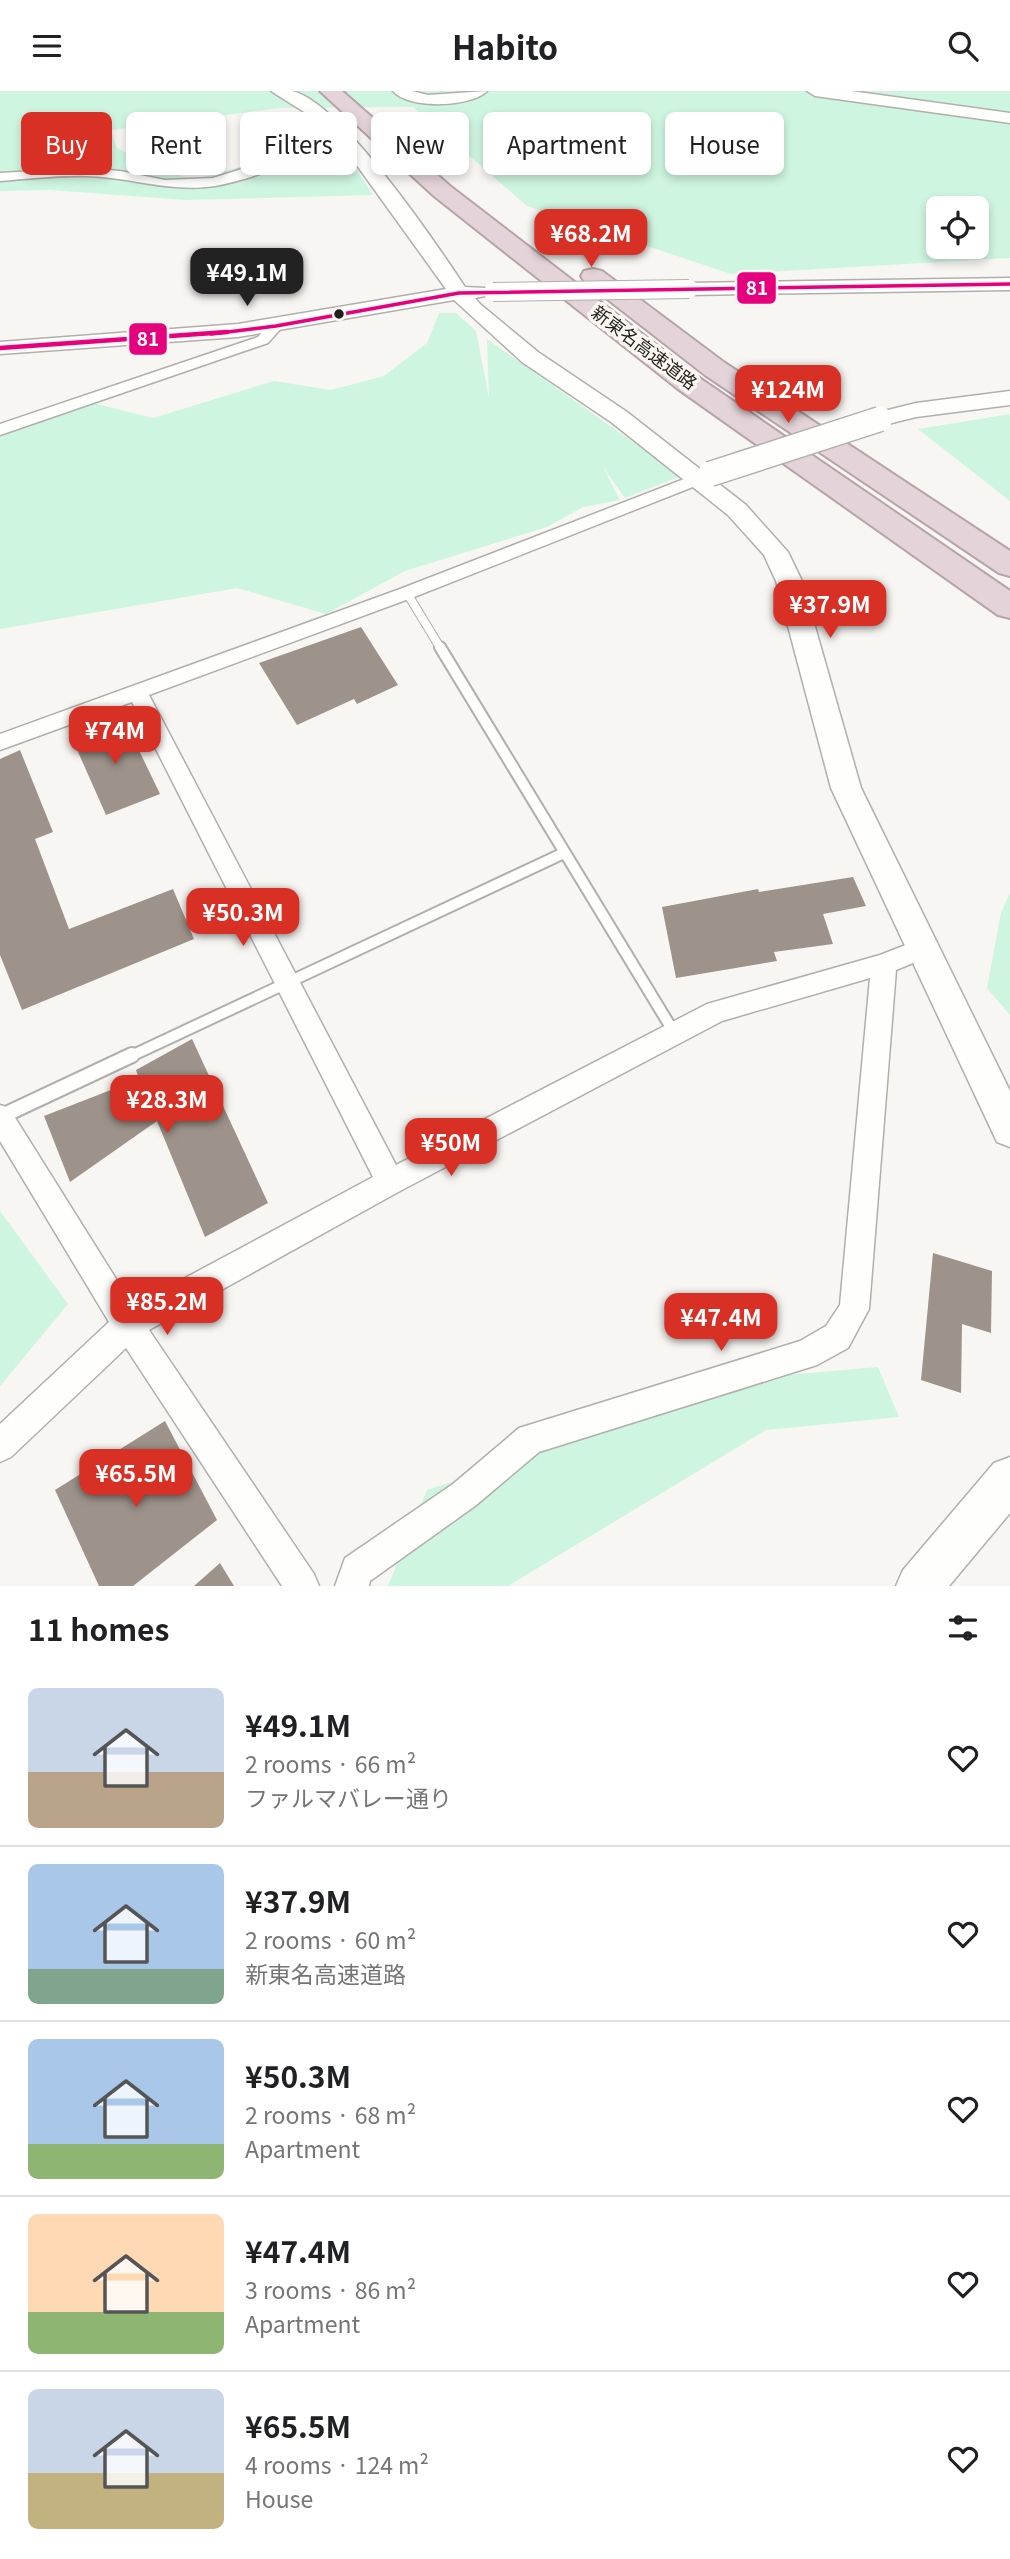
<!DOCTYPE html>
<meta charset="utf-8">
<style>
:root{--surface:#fff;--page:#f6f6f6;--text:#202124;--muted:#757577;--line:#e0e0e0;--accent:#d93025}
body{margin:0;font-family:Georgia,"Noto Sans JP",serif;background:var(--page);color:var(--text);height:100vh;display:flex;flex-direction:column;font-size:26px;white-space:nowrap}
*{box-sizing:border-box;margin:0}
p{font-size:23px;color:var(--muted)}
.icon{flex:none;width:38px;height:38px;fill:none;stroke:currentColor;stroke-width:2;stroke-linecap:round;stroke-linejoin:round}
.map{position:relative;height:1495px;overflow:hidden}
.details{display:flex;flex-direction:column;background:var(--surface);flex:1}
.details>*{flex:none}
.guide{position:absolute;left:21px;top:21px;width:970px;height:63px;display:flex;gap:14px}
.fabs{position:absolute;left:926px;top:105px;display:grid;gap:14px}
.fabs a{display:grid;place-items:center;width:63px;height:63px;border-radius:10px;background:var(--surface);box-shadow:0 4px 10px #0003;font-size:35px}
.price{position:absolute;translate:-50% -60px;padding:0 16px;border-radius:14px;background:var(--accent);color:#fff;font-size:23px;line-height:46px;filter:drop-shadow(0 2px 4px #0008)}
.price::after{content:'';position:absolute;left:50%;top:42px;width:21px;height:16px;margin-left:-10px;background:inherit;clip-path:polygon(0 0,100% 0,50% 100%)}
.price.current{background:#222;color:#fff}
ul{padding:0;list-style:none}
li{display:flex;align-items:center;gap:21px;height:175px;padding:0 28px}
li+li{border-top:2px solid var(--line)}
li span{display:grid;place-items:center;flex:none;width:196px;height:140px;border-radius:10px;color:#555}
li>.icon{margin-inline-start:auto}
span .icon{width:84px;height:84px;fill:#fffc;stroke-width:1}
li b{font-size:30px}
h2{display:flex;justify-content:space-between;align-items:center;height:84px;padding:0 28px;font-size:30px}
.pill{padding:0 24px;border-radius:10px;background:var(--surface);box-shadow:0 4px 10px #0003;font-size:24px;line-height:63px}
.pill.current{background:var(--accent);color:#fff}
header{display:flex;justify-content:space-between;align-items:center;height:91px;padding:0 28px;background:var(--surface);font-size:32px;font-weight:700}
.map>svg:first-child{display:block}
.green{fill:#cef5df;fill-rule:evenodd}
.building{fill:#9e938a}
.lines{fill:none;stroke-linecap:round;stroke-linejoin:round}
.lane-far2-casing{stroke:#b1afad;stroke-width:10}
.lane-far1-casing{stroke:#b1afad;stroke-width:14}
.lane-casing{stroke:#b1afad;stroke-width:18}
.street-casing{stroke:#b1afad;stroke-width:3}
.secondary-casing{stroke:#b1afad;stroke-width:3}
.highway-casing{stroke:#b5a4a8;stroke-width:4}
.lane-far2{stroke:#fefefd;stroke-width:8}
.lane-far1{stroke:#fefefd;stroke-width:10}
.lane{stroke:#fefefd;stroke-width:14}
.street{fill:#fefefd;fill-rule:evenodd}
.secondary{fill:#fefefd;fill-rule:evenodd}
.highway{fill:#e4d4d9;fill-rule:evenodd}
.secondary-bridge-far1-casing{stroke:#b1afad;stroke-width:20;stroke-linecap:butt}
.secondary-bridge-casing{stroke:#b1afad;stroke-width:27;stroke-linecap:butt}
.secondary-bridge-far1{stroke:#fefefd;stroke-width:18}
.secondary-bridge{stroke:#fefefd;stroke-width:24}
.bus-1-far1-casing{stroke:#fbf7f0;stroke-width:7}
.bus-1-casing{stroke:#fbf7f0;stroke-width:9}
.bus-1-far1{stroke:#e5007d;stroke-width:3.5}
.bus-1{stroke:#e5007d;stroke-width:4.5}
.bus-dot{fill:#201f1c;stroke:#fbf7f0;stroke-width:2.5}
.labels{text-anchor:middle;stroke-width:7;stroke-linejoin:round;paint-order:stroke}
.far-street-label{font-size:18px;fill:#201f1c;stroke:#fbf7f0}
.line-badge{stroke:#fbf7f0;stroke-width:2.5}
.badge-label{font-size:19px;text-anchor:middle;font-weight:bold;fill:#fff}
</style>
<header><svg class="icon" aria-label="menu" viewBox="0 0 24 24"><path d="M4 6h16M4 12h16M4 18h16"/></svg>Habito<svg class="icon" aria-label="search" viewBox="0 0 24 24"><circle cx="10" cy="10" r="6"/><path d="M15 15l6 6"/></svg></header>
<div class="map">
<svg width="1010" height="1495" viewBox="0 0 1010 1495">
<rect width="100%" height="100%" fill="#f8f6f3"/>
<g class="green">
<path d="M0,0H1010V167L731,183L527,115L413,16L279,17L111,39L117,57L157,76L193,89L338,49L373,104L186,109L50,99L0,100ZM938,117H976V156H938Z"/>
<polygon points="439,222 456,222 476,240 489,307 487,248 681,385 625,407 603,376 620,409 583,416 547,436 405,480 326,523 237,497 0,538 0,343 93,312 153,327 274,290 331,299 384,285 427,252"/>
<polygon points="1010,323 1010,410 918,338"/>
<polygon points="1010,802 1010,924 987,897 1001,822"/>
<polygon points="0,1120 68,1213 0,1295"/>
<polygon points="878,1276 899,1326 766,1339 508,1495 388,1495 427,1399 776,1285"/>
</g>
<g class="building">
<polygon points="204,58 211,78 186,82 179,61"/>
<polygon points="361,536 398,594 357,613 354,608 297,634 259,572"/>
<polygon points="123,626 160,703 106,724 71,645"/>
<polygon points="20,659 53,741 35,748 69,838 173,798 194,848 22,919 0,864 0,668"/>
<polygon points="853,786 866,815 823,823 833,853 774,861 777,870 676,887 662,816 758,798 759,801"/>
<polygon points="192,948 268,1112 205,1146 157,1030 70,1091 44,1025 139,988 136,979"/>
<polygon points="933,1162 992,1180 991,1242 962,1233 961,1302 921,1289"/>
<polygon points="165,1330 217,1429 133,1495 99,1495 55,1399"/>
<polygon points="220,1472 234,1495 194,1495"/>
</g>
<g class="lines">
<defs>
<polyline id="lane-far2" points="407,502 441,558"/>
<g id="lane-far1">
<polyline points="440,556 675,943"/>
<polyline points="129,966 564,762"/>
</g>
<polyline id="lane" points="0,1026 132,964"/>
<g id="street">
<path d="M341,37L345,38V44C305,65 261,87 215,95C171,102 130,86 86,85C58,84 28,88 0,90V82L85,77L120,80L165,89L213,87L289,63Z"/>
<polygon points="275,230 283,235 268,252 0,344 0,333 258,246 270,232"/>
<polygon points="697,383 703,384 706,388 703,392 414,506 149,604 396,1074 707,913 880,864 921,848 930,851 933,858 930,865 896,879 869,1218 848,1257 817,1274 539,1361 475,1415 370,1490 369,1495 335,1495 345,1467 453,1393 519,1337 800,1250 826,1235 840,1214 870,887 722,930 400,1100 149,1239 314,1483 319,1495 282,1495 126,1257 11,1366 0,1371 0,1333 109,1231 0,1050 0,1014 9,1017 133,1215 373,1086 132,611 0,659 0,643 400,498"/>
</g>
<g id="secondary">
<path d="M271,0C277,0 286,0 292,0C341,11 436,152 465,196L485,197L488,201L485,205L475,207L480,213L538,261L627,321L746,414L788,461L802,490L861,697L1010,1000V1056L997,1051L831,697L776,490L764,464L728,424L611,331L522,271L454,209L238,246L0,263V251L238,233L446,198L343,55L320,31Z"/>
<path d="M393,0H412L428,4L487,0C472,16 409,19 393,0Z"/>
<polygon points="807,0 851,0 1010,22 1010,32 815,5"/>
<polygon points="1010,187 1010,199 689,204 682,202 679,198 682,194 689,192"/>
<polygon points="1010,300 1010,314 916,326 880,335 872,333 868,328 872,323 916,312"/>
<polygon points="1010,1366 1010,1422 949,1495 896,1495 903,1479 994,1372"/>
</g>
<g id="highway">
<polygon points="320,0 342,0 450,95 698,286 1010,500 1010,527 998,524 678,298 434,105"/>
<polygon points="593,178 602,180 725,272 1010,460 1010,485 999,482 705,284 584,190 581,185 584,180"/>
</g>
</defs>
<use href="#lane-far2" class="lane-far2-casing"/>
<use href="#lane-far1" class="lane-far1-casing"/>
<use href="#lane" class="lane-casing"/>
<use href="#street" class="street-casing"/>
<use href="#secondary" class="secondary-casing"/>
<use href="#highway" class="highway-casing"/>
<use href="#lane-far2" class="lane-far2"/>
<use href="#lane-far1" class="lane-far1"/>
<use href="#lane" class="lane"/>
<use href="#street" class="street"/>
<use href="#secondary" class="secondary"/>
<use href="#highway" class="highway"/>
<defs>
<polyline id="secondary-bridge-far1" points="493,201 689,198"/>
<polyline id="secondary-bridge" points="710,383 880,328"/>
</defs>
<use href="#secondary-bridge-far1" class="secondary-bridge-far1-casing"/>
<use href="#secondary-bridge" class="secondary-bridge-casing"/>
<use href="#secondary-bridge-far1" class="secondary-bridge-far1"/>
<use href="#secondary-bridge" class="secondary-bridge"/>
<defs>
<polyline id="bus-1-far1" points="211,243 276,235 459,202 1010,193"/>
<polyline id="bus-1" points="0,257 227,241"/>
</defs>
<use href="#bus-1-far1" class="bus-1-far1-casing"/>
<use href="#bus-1" class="bus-1-casing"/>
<use href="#bus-1-far1" class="bus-1-far1"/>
<use href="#bus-1" class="bus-1"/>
</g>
<circle class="bus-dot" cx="339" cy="223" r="6"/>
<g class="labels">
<g class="far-street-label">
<text transform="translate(644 257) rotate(37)" y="6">新東名高速道路</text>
</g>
</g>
<g class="line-badge">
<rect x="736" y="180" width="41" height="34" rx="7" fill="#e5007d"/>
<rect x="128" y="231" width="40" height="34" rx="7" fill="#e5007d"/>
</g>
<g class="badge-label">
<text x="757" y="204">81</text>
<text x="148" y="255">81</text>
</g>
</svg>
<div class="fabs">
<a><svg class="icon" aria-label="locate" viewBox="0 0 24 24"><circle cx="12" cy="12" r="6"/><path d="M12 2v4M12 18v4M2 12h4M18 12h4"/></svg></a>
</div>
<b class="price" style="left:591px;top:178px">¥68.2M</b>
<b class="price current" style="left:247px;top:217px">¥49.1M</b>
<b class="price" style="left:788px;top:334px">¥124M</b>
<b class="price" style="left:830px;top:549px">¥37.9M</b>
<b class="price" style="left:115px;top:675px">¥74M</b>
<b class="price" style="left:243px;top:857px">¥50.3M</b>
<b class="price" style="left:167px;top:1044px">¥28.3M</b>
<b class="price" style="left:451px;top:1087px">¥50M</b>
<b class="price" style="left:167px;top:1246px">¥85.2M</b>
<b class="price" style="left:721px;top:1262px">¥47.4M</b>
<b class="price" style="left:136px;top:1418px">¥65.5M</b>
<div class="guide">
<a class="pill current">Buy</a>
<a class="pill">Rent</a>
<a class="pill">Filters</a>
<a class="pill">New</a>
<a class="pill">Apartment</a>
<a class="pill">House</a>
</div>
</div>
<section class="details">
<h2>11 homes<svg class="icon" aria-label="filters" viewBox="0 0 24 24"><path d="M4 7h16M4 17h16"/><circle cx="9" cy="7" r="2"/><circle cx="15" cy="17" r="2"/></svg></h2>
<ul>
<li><span style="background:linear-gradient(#c9d6e8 60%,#b9a48a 0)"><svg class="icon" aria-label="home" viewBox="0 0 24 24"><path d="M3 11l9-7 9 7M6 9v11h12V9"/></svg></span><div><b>¥49.1M</b><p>2 rooms · 66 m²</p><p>ファルマバレー通り</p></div><svg class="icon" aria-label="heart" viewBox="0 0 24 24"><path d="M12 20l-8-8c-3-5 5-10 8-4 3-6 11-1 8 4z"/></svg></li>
<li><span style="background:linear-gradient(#a9c7e8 75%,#7fa58c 0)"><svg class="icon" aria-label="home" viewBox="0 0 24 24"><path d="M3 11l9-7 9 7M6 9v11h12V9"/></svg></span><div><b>¥37.9M</b><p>2 rooms · 60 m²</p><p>新東名高速道路</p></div><svg class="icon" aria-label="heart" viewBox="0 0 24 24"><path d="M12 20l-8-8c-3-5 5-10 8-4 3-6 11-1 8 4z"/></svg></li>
<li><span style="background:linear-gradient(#a9c7e8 75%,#8fb573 0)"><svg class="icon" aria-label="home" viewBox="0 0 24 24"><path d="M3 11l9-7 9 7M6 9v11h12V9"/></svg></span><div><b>¥50.3M</b><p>2 rooms · 68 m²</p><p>Apartment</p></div><svg class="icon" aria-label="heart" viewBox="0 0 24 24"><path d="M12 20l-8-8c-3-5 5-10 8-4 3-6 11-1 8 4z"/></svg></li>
<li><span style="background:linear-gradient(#ffd9b3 70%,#8fb573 0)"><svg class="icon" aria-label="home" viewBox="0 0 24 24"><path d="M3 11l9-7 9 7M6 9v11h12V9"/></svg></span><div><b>¥47.4M</b><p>3 rooms · 86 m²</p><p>Apartment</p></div><svg class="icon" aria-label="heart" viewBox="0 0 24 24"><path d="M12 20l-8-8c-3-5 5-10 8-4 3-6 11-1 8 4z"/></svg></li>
<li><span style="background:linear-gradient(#c9d6e8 60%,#c2b280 0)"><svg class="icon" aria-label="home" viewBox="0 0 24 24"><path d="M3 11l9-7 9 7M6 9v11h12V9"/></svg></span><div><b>¥65.5M</b><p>4 rooms · 124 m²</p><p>House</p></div><svg class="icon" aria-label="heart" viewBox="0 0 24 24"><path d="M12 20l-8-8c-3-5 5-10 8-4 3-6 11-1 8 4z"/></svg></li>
</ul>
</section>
